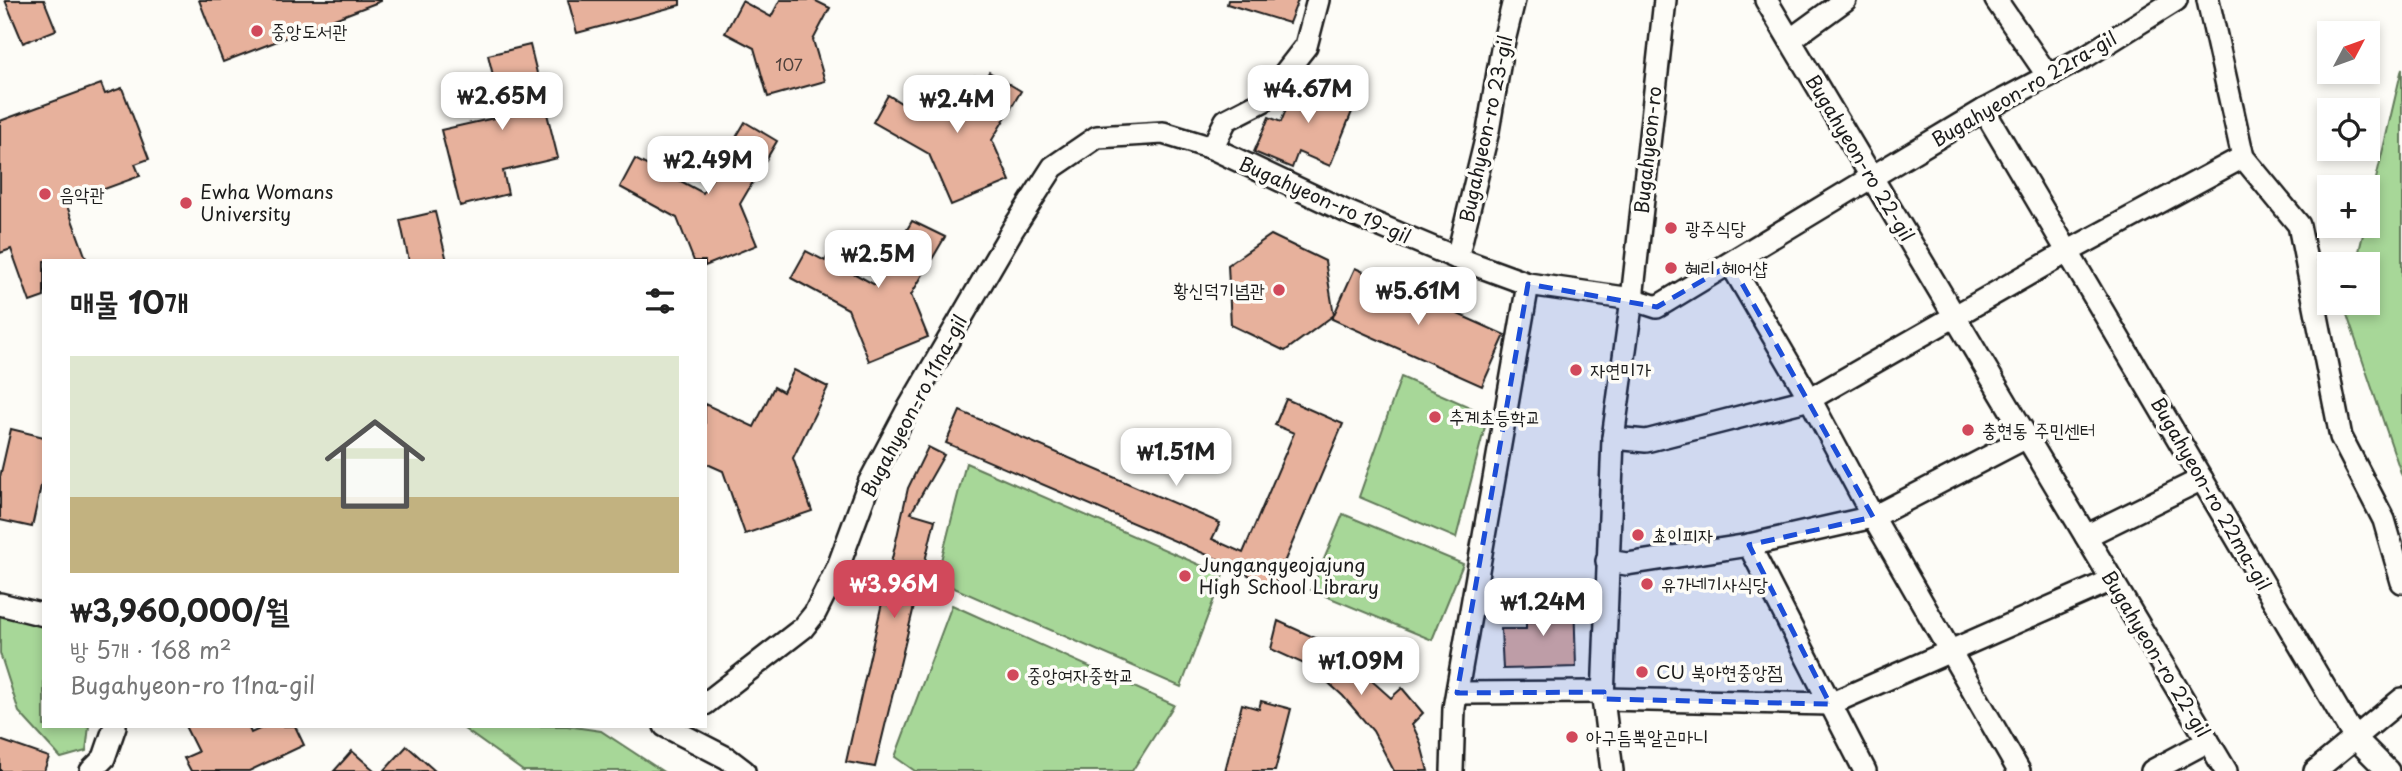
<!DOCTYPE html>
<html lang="ko">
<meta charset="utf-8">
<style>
:root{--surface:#fff;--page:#f2f2f2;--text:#222;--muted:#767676;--accent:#d1495b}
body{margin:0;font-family:"Playpen Sans","Poor Story",sans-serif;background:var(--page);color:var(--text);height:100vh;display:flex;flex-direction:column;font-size:26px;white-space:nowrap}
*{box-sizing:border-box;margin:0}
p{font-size:23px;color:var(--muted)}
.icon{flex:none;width:38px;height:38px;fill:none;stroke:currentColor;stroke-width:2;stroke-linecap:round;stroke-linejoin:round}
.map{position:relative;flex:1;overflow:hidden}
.drawer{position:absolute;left:42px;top:259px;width:665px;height:469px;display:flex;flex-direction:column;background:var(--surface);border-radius:0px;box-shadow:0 4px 10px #0003}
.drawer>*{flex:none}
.needle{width:46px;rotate:49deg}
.fabs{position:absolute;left:2317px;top:21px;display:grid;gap:14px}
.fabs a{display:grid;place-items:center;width:63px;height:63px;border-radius:0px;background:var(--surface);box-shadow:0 4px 10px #0003;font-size:35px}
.price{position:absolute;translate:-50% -60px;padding:0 16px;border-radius:14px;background:#fff;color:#222;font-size:23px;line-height:46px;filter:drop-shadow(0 2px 4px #0008)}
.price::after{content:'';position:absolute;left:50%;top:42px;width:21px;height:16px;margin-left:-10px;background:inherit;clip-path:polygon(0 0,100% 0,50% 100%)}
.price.active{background:var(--accent);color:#fff}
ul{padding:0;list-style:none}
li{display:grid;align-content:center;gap:14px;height:371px;padding:0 28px}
li span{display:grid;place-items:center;height:217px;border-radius:0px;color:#555}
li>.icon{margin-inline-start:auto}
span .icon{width:126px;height:126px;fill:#fffc;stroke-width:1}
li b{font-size:30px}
h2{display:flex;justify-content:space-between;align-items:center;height:84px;padding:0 28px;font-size:30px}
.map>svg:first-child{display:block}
.green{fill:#a7d798;stroke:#627a5a;stroke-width:2}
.building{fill:#e7b19c;stroke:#1c1c1c;stroke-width:2}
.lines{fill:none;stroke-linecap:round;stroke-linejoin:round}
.minor-casing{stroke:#1c1c1c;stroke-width:26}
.minor{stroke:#fdfcf7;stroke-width:21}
.marked{fill:#1d4ed8;fill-opacity:0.2;stroke:#1d4ed8;stroke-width:5;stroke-dasharray:14 9;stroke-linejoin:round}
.poi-dot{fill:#d1495b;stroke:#fdfcf7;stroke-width:2.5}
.labels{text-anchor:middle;stroke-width:7;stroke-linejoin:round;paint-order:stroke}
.number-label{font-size:16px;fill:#4f413c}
.poi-label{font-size:19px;fill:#1c1c1c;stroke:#fdfcf7;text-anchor:start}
.street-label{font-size:19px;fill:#1c1c1c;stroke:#fdfcf7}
</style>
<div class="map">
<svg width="2402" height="771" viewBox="0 0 2402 771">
<rect width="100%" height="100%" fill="#fdfcf7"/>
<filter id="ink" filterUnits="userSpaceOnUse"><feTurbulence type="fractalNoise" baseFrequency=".0143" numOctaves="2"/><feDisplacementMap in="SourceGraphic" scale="14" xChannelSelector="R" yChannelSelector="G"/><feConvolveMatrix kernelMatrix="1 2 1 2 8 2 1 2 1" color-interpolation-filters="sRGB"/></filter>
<g filter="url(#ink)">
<g class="green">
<polygon points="2402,68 2402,476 2345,309 2346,303 2368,303 2368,264 2356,264 2365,226 2368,226 2368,213"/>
<polygon points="1401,377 1488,415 1456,538 1359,497"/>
<polygon points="966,463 1223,575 1181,687 936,580"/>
<polygon points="1343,514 1463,564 1432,640 1311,590"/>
<polygon points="952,605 1174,705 1132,771 915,771 895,757"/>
<polygon points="0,615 44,626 44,726 89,726 86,751 61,758 19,712 0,653"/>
<polygon points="460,726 567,726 601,731 662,771 523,771"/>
</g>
<g class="building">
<polygon points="5,0 44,0 56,30 23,43"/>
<polygon points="199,0 381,0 381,1 223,62"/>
<polygon points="568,0 680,0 680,5 577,33"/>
<polygon points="780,0 814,0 830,8 813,40 825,81 768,97 754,48 725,33 742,1 771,17"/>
<polygon points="1228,0 1298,0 1289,23 1227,4"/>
<polygon points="530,45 558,158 503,171 508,194 460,206 441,130 503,116 488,55"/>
<polygon points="989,72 1021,91 992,140 1010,181 951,205 929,154 873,122 888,95 906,106 912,95 951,117 975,76 983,81"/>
<polygon points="1299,77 1358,97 1330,166 1298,152 1292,168 1254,152 1269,117 1281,122"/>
<polygon points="101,84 105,94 122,88 149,159 135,164 140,176 66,203 87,261 44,261 44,297 30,302 11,249 0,253 0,121"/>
<polygon points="745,122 777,141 740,204 757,245 705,266 705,261 694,261 677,218 620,187 635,159 654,169 659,159 679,170 675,178 703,193 719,168 710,162 722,141 731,146"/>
<polygon points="435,212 447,261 409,261 400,220"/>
<polygon points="912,221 945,237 911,295 928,337 869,361 848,309 791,278 806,251 825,261 830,251 850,261 846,269 875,285 890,259 881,254 894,233 902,238"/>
<polygon points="1271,235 1325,261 1334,315 1285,351 1231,325 1228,265"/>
<polygon points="1355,268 1505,335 1482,386 1332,319"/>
<polygon points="794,370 828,387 793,458 812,511 745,534 723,471 705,463 705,404 754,427 774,387 783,392"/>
<polygon points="1286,399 1343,424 1274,586 1223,564 1224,562 946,443 960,411 1220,523 1212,539 1243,553 1294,433 1275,425"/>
<polygon points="11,429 44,437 44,472 32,527 0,520 0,477"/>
<polygon points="928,447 944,455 911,513 935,520 875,767 846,762 908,488"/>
<polygon points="1574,597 1576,667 1503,669 1501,629 1526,629 1526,622 1537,621 1536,598"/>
<polygon points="1278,621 1333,646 1391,698 1402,688 1423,713 1412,724 1420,741 1428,771 1394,771 1373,731 1343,696 1311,667 1271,649"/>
<polygon points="1261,701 1291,709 1275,771 1225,771 1242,704 1259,709"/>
<polygon points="185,726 248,726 251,733 266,726 295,726 304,745 249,771 191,771 184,758 198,752"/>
<polygon points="0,740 49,757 44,771 0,771"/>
<polygon points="407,746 435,771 384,771"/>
<polygon points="352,751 375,771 334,771"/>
</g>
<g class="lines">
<defs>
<g id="minor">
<polyline points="1766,0 2226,771"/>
<polyline points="1996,0 2048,76"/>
<polyline points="2208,0 2243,157 2299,225 2341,437 2384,520 2402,582"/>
<polyline points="1790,40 1845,0"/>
<polyline points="1984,110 2354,737 2388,771"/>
<polyline points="1212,148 1226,120 1263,101 1306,46 1318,0"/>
<polyline points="1457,258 1488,131 1502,49 1514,0"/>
<polyline points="1731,264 1810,399 1873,517 2019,771"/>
<polyline points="1613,438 1646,441 1810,399 2069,251 2243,157"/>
<polyline points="2086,536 2202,479"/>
<polyline points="1749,545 1865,771"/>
<polyline points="1607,561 1627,564 1749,545 1873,517 2027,437"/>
<polyline points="0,604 44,615"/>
<polyline points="1457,693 1604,692"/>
<polyline points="1603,699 1830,704 2112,580"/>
<polyline points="705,704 803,628 815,613 838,567 869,483 907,411 1013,229 1053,167 1097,137 1163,133 1212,148 1345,211 1457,258 1528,284 1632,299 1657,307 1872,177 1984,110 2088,55 2176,0"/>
<polyline points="665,726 727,758 744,771"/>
<polyline points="91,771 104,758 115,726"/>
<polyline points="1452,771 1454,708 1528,284"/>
<polyline points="1612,771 1603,699 1613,438 1632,299 1665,0"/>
<polyline points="2152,771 2208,741"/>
<polyline points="2315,771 2402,699"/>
</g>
</defs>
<use href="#minor" class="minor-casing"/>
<use href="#minor" class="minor"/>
</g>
</g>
<path class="marked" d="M1731,264L1873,517L1749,545L1830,704L1603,699L1604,692L1457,693L1528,284L1657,307Z"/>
<g class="poi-dot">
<circle cx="257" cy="31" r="7"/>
<circle cx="45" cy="194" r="7"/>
<circle cx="186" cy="203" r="7"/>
<circle cx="1671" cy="228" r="7"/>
<circle cx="1671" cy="268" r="7"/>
<circle cx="1279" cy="290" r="7"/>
<circle cx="1576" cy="370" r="7"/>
<circle cx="1435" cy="417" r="7"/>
<circle cx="1968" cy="430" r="7"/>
<circle cx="1638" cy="535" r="7"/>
<circle cx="1185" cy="576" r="7"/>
<circle cx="1647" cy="584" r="7"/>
<circle cx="1642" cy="672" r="7"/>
<circle cx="1013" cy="675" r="7"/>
<circle cx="1572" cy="737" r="7"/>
</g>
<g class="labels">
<g class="number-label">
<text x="789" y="71">107</text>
</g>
<g class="poi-label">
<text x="271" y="38">중앙도서관</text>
<text x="200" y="199">Ewha Womans<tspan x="200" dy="22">University</tspan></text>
<text x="59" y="201">음악관</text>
<text x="1685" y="235">광주식당</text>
<text x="1685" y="275">혜리 헤어샵</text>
<text x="1265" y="297" text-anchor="end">황신덕기념관</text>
<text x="1590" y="377">자연미가</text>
<text x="1449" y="424">추계초등학교</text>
<text x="1982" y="437">충현동 주민센터</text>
<text x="1652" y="542">쵸이피자</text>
<text x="1199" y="572">Jungangyeojajung<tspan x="1199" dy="22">High School Library</tspan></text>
<text x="1661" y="591">유가네기사식당</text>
<text x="1656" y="679">CU 북아현중앙점</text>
<text x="1027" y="682">중앙여자중학교</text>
<text x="1586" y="744">아구듬뿍알곤마니</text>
</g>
<g class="street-label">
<text transform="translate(2024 89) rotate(-30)" y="7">Bugahyeon-ro 22ra-gil</text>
<text transform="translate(1486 129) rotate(-78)" y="7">Bugahyeon-ro 23-gil</text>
<text transform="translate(1648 150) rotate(-84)" y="7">Bugahyeon-ro</text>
<text transform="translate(1860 158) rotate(59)" y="7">Bugahyeon-ro 22-gil</text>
<text transform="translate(1325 200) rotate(24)" y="7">Bugahyeon-ro 19-gil</text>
<text transform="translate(914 406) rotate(-62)" y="7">Bugahyeon-ro 11na-gil</text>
<text transform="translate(2211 494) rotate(60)" y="7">Bugahyeon-ro 22ma-gil</text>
<text transform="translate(2156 654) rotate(59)" y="7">Bugahyeon-ro 22-gil</text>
</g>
</g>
</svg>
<div class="fabs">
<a><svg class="needle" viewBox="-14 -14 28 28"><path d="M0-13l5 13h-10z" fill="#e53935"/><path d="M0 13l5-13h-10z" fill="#767676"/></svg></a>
<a><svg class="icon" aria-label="locate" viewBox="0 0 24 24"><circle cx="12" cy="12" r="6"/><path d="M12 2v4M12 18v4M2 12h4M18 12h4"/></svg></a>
<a>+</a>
<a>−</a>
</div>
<b class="price" style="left:1308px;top:125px">₩4.67M</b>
<b class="price" style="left:502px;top:132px">₩2.65M</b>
<b class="price" style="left:957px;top:135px">₩2.4M</b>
<b class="price" style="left:708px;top:196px">₩2.49M</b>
<b class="price" style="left:878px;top:290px">₩2.5M</b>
<b class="price" style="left:1418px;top:327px">₩5.61M</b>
<b class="price" style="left:1176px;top:488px">₩1.51M</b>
<b class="price active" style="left:894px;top:620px">₩3.96M</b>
<b class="price" style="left:1543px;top:638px">₩1.24M</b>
<b class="price" style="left:1361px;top:697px">₩1.09M</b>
<section class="drawer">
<h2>매물 10개<svg class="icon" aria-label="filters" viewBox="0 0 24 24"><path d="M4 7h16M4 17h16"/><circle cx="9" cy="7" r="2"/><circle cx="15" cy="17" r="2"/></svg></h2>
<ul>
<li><span style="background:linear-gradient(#dfe7d0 65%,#c2b280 0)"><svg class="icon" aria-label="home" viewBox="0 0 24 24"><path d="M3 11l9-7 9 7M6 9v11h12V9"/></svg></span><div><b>₩3,960,000/월</b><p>방 5개 · 168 m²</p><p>Bugahyeon-ro 11na-gil</p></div></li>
</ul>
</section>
</div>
